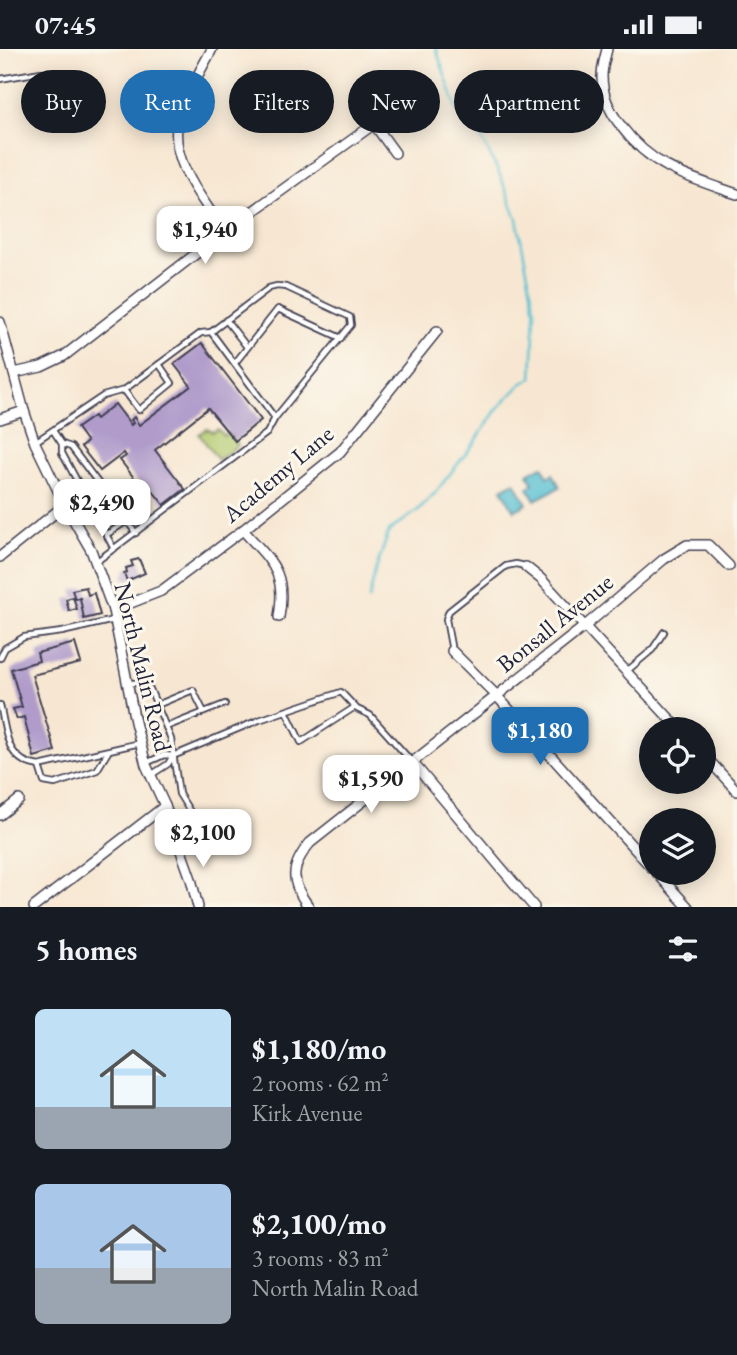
<!DOCTYPE html>
<meta charset="utf-8">
<style>
:root{--surface:#171b24;--page:#242831;--text:#f1f3f6;--muted:#9ea1a6;--accent:#1f6fb2}
body{margin:0;font-family:"EB Garamond",serif;background:var(--page);color:var(--text);height:100vh;display:flex;flex-direction:column;font-size:26px;white-space:nowrap}
*{box-sizing:border-box;margin:0}
p{font-size:23px;color:var(--muted)}
.icon{flex:none;width:38px;height:38px;fill:none;stroke:currentColor;stroke-width:2;stroke-linecap:round;stroke-linejoin:round}
.map{position:relative;height:858px;overflow:hidden}
.panel{display:flex;flex-direction:column;background:var(--surface);flex:1}
.panel>*{flex:none}
.top-card{position:absolute;left:21px;top:21px;width:696px;height:63px;display:flex;gap:14px}
.fabs{position:absolute;left:639px;top:668px;display:grid;gap:14px}
.fabs a{display:grid;place-items:center;width:77px;height:77px;border-radius:50%;background:var(--surface);box-shadow:0 4px 18px #0003;font-size:35px}
.price{position:absolute;translate:-50% -60px;padding:0 16px;border-radius:14px;background:#fff;color:#222;font-size:23px;line-height:46px;filter:drop-shadow(0 2px 4px #0008)}
.price::after{content:'';position:absolute;left:50%;top:42px;width:21px;height:16px;margin-left:-10px;background:inherit;clip-path:polygon(0 0,100% 0,50% 100%)}
.price.selected{background:var(--accent);color:#fff}
ul{padding:0;list-style:none}
li{display:flex;align-items:center;gap:21px;height:175px;padding:0 35px}
li span{display:grid;place-items:center;flex:none;width:196px;height:140px;border-radius:10px;color:#555}
li>.icon{margin-inline-start:auto}
span .icon{width:84px;height:84px;fill:#fffc;stroke-width:1}
li b{font-size:30px}
h2{display:flex;justify-content:space-between;align-items:center;height:84px;padding:0 35px;font-size:30px}
.tag{padding:0 24px;border-radius:32px;background:var(--surface);box-shadow:0 4px 18px #0003;font-size:24px;line-height:63px}
.tag.selected{background:var(--accent);color:#fff}
.status{display:flex;justify-content:space-between;align-items:center;height:49px;padding:0 35px;background:var(--surface);direction:ltr}
.status svg{height:19px;fill:currentColor}
.map>svg:first-child{display:block}
.green{fill:#b3ca6f;stroke:#6a7655;stroke-width:2}
.water{fill:#55bfd1;stroke:#3c7086;stroke-width:2}
.lines{fill:none;stroke-linecap:round;stroke-linejoin:round}
.stream{stroke:#55bfd1;stroke-width:2.5}
.building{fill:#b09bcb}
.service-casing{stroke:#424052;stroke-width:8}
.minor-casing{stroke:#424052;stroke-width:12}
.service{stroke:#fff;stroke-width:4.5}
.minor{stroke:#fff;stroke-width:9}
.labels{text-anchor:middle;stroke-width:6;stroke-linejoin:round;paint-order:stroke}
.street-label{font-size:24px;fill:#22223b;stroke:#fbf7ec}
</style>
<div class="status"><b>07:45</b><svg viewBox="0 0 49 12"><path d="M0 12V9h3v3zM5 12V6h3v6zM10 12V3h3v9zM15 12V0h3v12zM26 1h20v11H26zM47 4h2v5h-2z"/></svg></div>
<div class="map">
<svg width="737" height="858" viewBox="0 0 737 858">
<rect width="100%" height="100%" fill="#fbf7ec"/>
<filter id="ink" filterUnits="userSpaceOnUse"><feTurbulence type="fractalNoise" baseFrequency=".0143" numOctaves="2"/><feDisplacementMap in="SourceGraphic" scale="14" xChannelSelector="R" yChannelSelector="G"/><feConvolveMatrix kernelMatrix="1 2 1 2 8 2 1 2 1" color-interpolation-filters="sRGB"/></filter>
<filter id="wash" filterUnits="userSpaceOnUse"><feTurbulence type="fractalNoise" baseFrequency=".00686" numOctaves="4" result="noise"/><feDisplacementMap in="SourceGraphic" scale="28" xChannelSelector="R" yChannelSelector="G"/><feGaussianBlur stdDeviation="1.57" result="paint"/><feColorMatrix in="noise" values="0 0 0 0 0 0 0 0 0 0 0 0 0 0 0 0 0 1.4 0 .05"/><feComposite in="paint" operator="in"/></filter>
<g filter="url(#wash)">
<rect width="100%" height="100%" fill="#f7e7d2"/>
<polygon class="green" points="207,380 213,383 218,380 224,387 228,384 238,396 218,411 199,385"/>
<g class="water">
<polygon points="542,417 548,428 553,425 560,438 535,451 528,439 533,435 528,425"/>
<polygon points="515,433 527,455 514,462 502,440"/>
</g>
<g class="lines">
<polyline class="stream" points="369,550 375,523 389,482 417,462 435,444 475,393 497,360 521,335 532,329 535,262 517,170 500,126 479,84 472,73 457,61 436,0"/>
</g>
<g id="blocks">
<g class="building">
<polygon points="202,294 261,371 235,392 208,359 155,401 185,440 164,456 152,441 147,445 120,411 126,407 124,404 100,422 81,398 87,393 77,379 94,367 96,370 115,355 131,376 133,374 131,371 134,368 139,376 191,337 174,315"/>
<polygon points="139,510 145,524 127,532 124,524 127,523 126,519 133,517 131,512"/>
<polygon points="86,538 88,546 94,544 100,566 84,570 80,549 75,550 72,541"/>
<polygon points="73,548 77,560 69,562 66,550"/>
<polygon points="75,594 81,614 32,626 55,702 34,708 24,668 17,670 13,660 22,658 11,620 39,612 37,604"/>
</g>
</g>
</g>
<g filter="url(#ink)">
<use href="#blocks" fill-opacity="0" stroke="#424052" stroke-width="2"/>
<g class="lines">
<defs>
<g id="service">
<polyline points="0,30 41,23"/>
<polyline points="226,271 247,298"/>
<polyline points="211,283 275,369"/>
<polyline points="235,314 278,260 341,289"/>
<polyline points="124,341 139,361 172,334 159,315"/>
<polyline points="54,383 62,395 71,398 136,484"/>
<polyline points="35,393 103,347 124,341 201,284 211,283 269,239 277,237 286,238 350,268 351,276 275,369 267,384 96,513"/>
<polyline points="62,395 62,404 114,500"/>
<polyline points="106,486 127,472"/>
<polyline points="452,602 446,570 449,562 506,517 516,515 525,517"/>
<polyline points="0,609 5,599 24,588 62,583 114,571"/>
<polyline points="627,622 652,601 664,583"/>
<polyline points="129,634 141,634 150,640 171,690 179,745 194,769 194,779 178,790"/>
<path d="M0,656C7,684 5,712 39,717L140,694"/>
<polyline points="157,656 193,641 204,663"/>
<polyline points="286,662 301,693 355,658"/>
<polyline points="166,678 225,655"/>
<polyline points="173,707 259,671 341,643 357,660 370,666 413,714"/>
<polyline points="146,714 164,706 173,707 168,715 151,726"/>
<polyline points="39,717 44,733 55,735 97,721 108,703"/>
</g>
<g id="minor">
<path d="M212,0C202,19 190,39 182,59C162,105 201,146 224,183"/>
<path d="M607,0C605,9 602,18 602,27C602,46 610,63 621,77C652,119 690,129 737,145"/>
<polyline points="0,273 24,362 35,394 65,456 91,501 113,561 135,673 146,716 165,757 191,830 198,858"/>
<polyline points="14,324 41,318 64,307 224,183 374,75 395,104"/>
<polyline points="0,370 24,362"/>
<path d="M243,481C271,513 287,522 279,568"/>
<polyline points="0,508 65,456"/>
<polyline points="526,518 541,530 680,681"/>
<polyline points="113,561 161,542 243,481 340,403 437,282"/>
<polyline points="452,602 496,646 651,818"/>
<polyline points="704,706 737,742"/>
<polyline points="413,714 534,858"/>
<polyline points="0,766 19,751"/>
<polyline points="657,824 688,858"/>
<polyline points="34,858 165,757"/>
<path d="M309,858C290,833 290,818 310,794L585,577L664,510L687,496H708L729,517"/>
</g>
</defs>
<use href="#service" class="service-casing"/>
<use href="#minor" class="minor-casing"/>
<use href="#service" class="service"/>
<use href="#minor" class="minor"/>
</g>
</g>
<g class="labels">
<g class="street-label">
<text transform="translate(278 425) rotate(-40)" y="8">Academy Lane</text>
<text transform="translate(555 574) rotate(-39)" y="8">Bonsall Avenue</text>
<text transform="translate(143 618) rotate(76)" y="8">North Malin Road</text>
</g>
</g>
</svg>
<div class="fabs">
<a><svg class="icon" aria-label="locate" viewBox="0 0 24 24"><circle cx="12" cy="12" r="6"/><path d="M12 2v4M12 18v4M2 12h4M18 12h4"/></svg></a>
<a><svg class="icon" aria-label="layers" viewBox="0 0 24 24"><path d="M12 4l9 5-9 5-9-5zM3 14l9 5 9-5"/></svg></a>
</div>
<b class="price" style="left:205px;top:217px">$1,940</b>
<b class="price" style="left:102px;top:490px">$2,490</b>
<b class="price selected" style="left:540px;top:718px">$1,180</b>
<b class="price" style="left:371px;top:766px">$1,590</b>
<b class="price" style="left:203px;top:820px">$2,100</b>
<div class="top-card">
<a class="tag">Buy</a>
<a class="tag selected">Rent</a>
<a class="tag">Filters</a>
<a class="tag">New</a>
<a class="tag">Apartment</a>
</div>
</div>
<section class="panel">
<h2>5 homes<svg class="icon" aria-label="filters" viewBox="0 0 24 24"><path d="M4 7h16M4 17h16"/><circle cx="9" cy="7" r="2"/><circle cx="15" cy="17" r="2"/></svg></h2>
<ul>
<li><span style="background:linear-gradient(#bfe0f5 70%,#9aa5b1 0)"><svg class="icon" aria-label="home" viewBox="0 0 24 24"><path d="M3 11l9-7 9 7M6 9v11h12V9"/></svg></span><div><b>$1,180/mo</b><p>2 rooms · 62 m²</p><p>Kirk Avenue</p></div></li>
<li><span style="background:linear-gradient(#a9c7e8 60%,#9aa5b1 0)"><svg class="icon" aria-label="home" viewBox="0 0 24 24"><path d="M3 11l9-7 9 7M6 9v11h12V9"/></svg></span><div><b>$2,100/mo</b><p>3 rooms · 83 m²</p><p>North Malin Road</p></div></li>
</ul>
</section>
